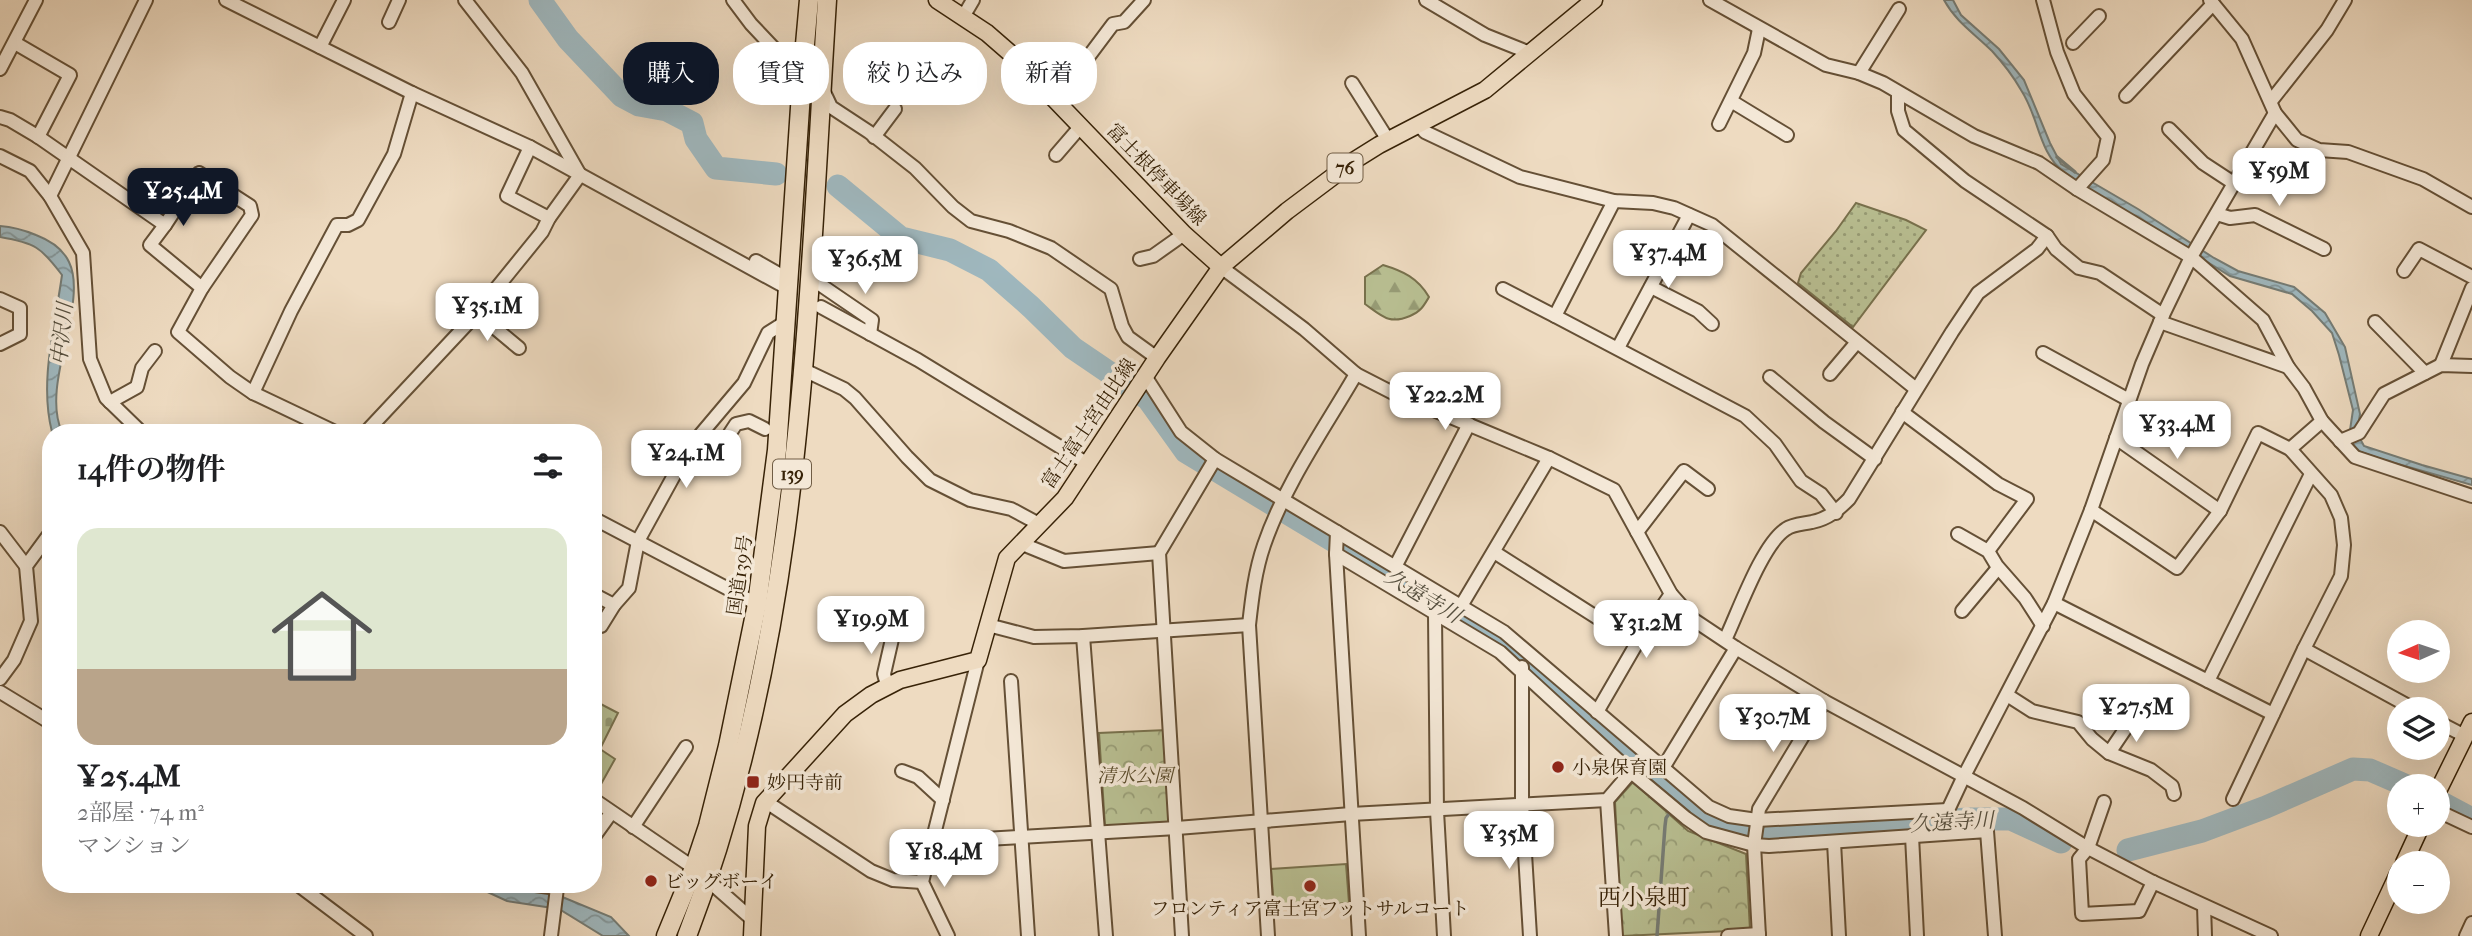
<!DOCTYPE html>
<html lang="ja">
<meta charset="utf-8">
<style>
:root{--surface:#fff;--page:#f2f2f2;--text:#202124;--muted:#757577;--line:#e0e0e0;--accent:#111827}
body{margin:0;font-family:"IM FELL French Canon","Noto Serif JP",serif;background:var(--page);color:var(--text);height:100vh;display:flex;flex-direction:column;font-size:26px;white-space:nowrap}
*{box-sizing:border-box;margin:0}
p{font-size:23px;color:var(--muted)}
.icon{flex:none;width:38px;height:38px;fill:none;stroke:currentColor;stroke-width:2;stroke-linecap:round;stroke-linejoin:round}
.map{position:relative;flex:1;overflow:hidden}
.side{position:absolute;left:42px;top:424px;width:560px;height:469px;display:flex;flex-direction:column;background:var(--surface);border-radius:28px;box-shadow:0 7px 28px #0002}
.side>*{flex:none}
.banner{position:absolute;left:623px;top:42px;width:665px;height:63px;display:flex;gap:14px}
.needle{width:46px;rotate:267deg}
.controls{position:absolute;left:2387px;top:620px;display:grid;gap:14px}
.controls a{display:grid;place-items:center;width:63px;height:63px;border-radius:50%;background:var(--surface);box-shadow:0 7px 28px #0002;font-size:35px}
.price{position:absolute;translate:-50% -60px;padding:0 16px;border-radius:14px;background:#fff;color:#222;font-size:23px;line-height:46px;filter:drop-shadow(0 2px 4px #0008)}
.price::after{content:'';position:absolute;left:50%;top:42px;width:21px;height:16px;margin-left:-10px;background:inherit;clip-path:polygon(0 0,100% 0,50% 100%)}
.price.selected{background:var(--accent);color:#fff}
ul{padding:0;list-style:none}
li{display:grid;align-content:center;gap:14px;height:371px;padding:0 35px}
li+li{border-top:2px solid var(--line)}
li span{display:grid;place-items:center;height:217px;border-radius:21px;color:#555}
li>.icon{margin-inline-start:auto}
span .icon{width:126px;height:126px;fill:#fffc;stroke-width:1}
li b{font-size:30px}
h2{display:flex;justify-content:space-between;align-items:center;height:84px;padding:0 35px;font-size:30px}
.pill{padding:0 24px;border-radius:28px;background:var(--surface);box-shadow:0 7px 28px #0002;font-size:24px;line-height:63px}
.pill.selected{background:var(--accent);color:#fff}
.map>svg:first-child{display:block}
.grass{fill:url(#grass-dots);stroke:#78714d;stroke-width:2}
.forest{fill:url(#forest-firs);stroke:#78714d;stroke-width:2}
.cemetery{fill:url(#cemetery-stones);stroke:#78714d;stroke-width:2}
.park{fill:url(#park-crowns);stroke:#78714d;stroke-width:2}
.garden{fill:#b9c093;stroke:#78714d;stroke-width:2}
.water{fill:url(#water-waves);stroke:#757c75;stroke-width:2}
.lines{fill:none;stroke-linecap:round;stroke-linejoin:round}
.stream{stroke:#757c75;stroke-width:3.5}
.river{stroke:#9fb8bf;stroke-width:23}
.minor-casing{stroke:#655036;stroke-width:16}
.major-casing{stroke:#372207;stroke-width:19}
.highway-casing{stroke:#372207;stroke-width:21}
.minor{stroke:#f4e8d7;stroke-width:12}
.major{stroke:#eedbc1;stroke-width:16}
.highway{stroke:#eedbc1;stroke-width:18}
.poi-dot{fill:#8f2418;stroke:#f4e8d7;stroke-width:2.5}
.labels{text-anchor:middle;stroke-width:7;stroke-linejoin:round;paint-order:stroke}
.shield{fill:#f4e8d7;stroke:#705d45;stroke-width:2}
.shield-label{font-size:18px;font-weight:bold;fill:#372207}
.street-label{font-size:19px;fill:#372207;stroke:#f4e8d7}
.poi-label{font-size:19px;fill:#372207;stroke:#f4e8d7;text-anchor:start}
.park-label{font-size:19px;font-style:italic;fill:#584a2a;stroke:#f4e8d7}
.water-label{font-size:21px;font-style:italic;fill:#564f3e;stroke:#f4e8d7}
.quarter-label{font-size:23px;fill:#372207;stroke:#f4e8d7}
</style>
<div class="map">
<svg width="2472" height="936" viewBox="0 0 2472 936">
<defs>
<pattern id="grass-dots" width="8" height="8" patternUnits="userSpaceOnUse" patternTransform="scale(1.75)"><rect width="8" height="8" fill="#b9c093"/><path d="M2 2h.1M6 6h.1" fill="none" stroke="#979c76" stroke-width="1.8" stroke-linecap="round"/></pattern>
<pattern id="forest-firs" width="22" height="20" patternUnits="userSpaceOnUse" patternTransform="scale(1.75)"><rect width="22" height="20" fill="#b9c093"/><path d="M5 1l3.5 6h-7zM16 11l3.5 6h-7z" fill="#979c76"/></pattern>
<pattern id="cemetery-stones" width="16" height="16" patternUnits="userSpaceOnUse" patternTransform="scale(1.75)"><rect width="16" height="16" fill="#b9c093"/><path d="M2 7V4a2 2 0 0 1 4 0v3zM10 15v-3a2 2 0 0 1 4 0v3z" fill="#979c76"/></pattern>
<pattern id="park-crowns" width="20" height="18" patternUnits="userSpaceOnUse" patternTransform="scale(1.75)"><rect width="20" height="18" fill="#b9c093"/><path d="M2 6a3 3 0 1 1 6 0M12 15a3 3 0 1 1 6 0" fill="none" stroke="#979c76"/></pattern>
<pattern id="water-waves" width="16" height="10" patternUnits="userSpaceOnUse" patternTransform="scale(1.75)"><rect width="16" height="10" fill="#9fb8bf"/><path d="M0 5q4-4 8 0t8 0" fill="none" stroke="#829599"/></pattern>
</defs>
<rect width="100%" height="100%" fill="#eedbc1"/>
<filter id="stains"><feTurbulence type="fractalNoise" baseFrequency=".00286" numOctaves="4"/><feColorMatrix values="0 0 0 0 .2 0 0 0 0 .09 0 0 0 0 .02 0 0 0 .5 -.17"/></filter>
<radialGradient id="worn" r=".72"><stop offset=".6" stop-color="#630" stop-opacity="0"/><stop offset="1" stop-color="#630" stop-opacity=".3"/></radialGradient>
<polygon class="grass" points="1856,203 1906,220 1926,230 1853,327 1798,283 1801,273 1836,231"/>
<path class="forest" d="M1383,265C1403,271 1418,278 1429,297C1423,307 1421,311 1410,316C1389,325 1382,316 1365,304V277Z"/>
<polygon class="cemetery" points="593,700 618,713 600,749 615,759 596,793 593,790"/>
<g class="park">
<polygon points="1166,730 1172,817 1168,822 1105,826 1099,733"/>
<polygon points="1633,782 1688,831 1746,854 1750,930 1622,936 1615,802"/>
</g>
<polygon class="garden" points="1346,864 1349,903 1274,908 1271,869"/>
<g class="water">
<path d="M1944,0H1953L1961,15L1999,49L2024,80L2050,143L2061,164L2138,209L2214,258L2238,271L2294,287L2325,313L2345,347L2360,414L2357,433L2364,446L2422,465L2472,479V485L2384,460L2358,451L2353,447L2349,437L2353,410L2339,355L2332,333L2312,311L2292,294L2230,276L2065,174C2037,150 2040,119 2021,90C2013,76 2003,63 1992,51C1975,34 1956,22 1944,0Z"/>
<path d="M0,226C14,227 24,230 36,235C49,240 63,249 69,262C89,303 40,385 62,432H52C39,382 55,326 62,275C41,247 35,243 0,237Z"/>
<polygon points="470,884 511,884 560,896 611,917 629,936 603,936 559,909 507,901"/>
</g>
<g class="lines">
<g class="stream">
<polyline points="2057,157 2075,172"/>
<polyline points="1679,801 1680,799"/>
<polyline points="1657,936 1665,826 1666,818 1671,811"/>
</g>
<g class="river">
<polyline points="540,0 568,39 622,96 639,105 667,110 692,123 696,139 716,168 776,174"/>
<polyline points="838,186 901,238 950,250 989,270 1031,307 1073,348 1148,399 1186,452 1478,628 1520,656 1572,698 1620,745 1695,812 1715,822 1741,830 1763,832 1968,819 2011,819 2061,842"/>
<polyline points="2438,801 2472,819"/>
<polyline points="2128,850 2202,831 2266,807 2353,769 2370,770 2407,786"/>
</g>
<defs>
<g id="minor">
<polyline points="226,0 412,93 530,147 789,289"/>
<polyline points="733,0 751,24 802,78"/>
<polyline points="1426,0 1485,35 1530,53"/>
<polyline points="1710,0 1826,65 1859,73 1883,83 1974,136 2039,163 2077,189 2191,257 2263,320 2288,367 2304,388 2322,421 2355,457 2472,496"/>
<polyline points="2043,0 2057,52 2074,94 2108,137 2103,160 2077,189"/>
<polyline points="2210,0 2242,39 2275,113 2297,140 2319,150 2348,152 2423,179 2472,207"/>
<polyline points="963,17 973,0"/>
<polyline points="389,22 399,0"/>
<polyline points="15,43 70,75 38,137"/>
<polyline points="2073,43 2099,16"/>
<polyline points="320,47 344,0"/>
<polyline points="0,69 36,0"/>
<polyline points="1859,73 1899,9"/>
<polyline points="1352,83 1388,140"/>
<polyline points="823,90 831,107 869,132 915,168 953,207 971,221 1009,231 1051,248 1111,289 1122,326 1128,337 1157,358"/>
<polyline points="1898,93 1898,111 1904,130 1965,181 2047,236 2056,249 2079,268 2100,273 2163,315"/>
<polyline points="2126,96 2213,4"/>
<polyline points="1056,100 1113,24 1124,22 1144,0"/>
<polyline points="1731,101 1787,135"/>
<polyline points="2271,101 2327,30 2345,0"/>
<polyline points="0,117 10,120 37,136 165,225 199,173 250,206 252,215 202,288 178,332 230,377 253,393 335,432"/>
<polyline points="1418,124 1425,132 1520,177 1614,201 1653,203 1674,208 1712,225 1916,389"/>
<polyline points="1719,124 1754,53 1759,29"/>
<polyline points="2169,129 2203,163 2235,184"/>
<polyline points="874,137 895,109"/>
<polyline points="530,147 507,196 549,218"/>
<polyline points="1056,155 1081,126"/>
<polyline points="0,156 30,171 50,196 83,253 90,359 106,398 141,432"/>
<polyline points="50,196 146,0"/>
<polyline points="1614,201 1555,316 1745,416 1775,444 1801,481 1821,494 1836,513"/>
<polyline points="2217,214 2230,218 2255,215 2324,249"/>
<polyline points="165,225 150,245 202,288"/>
<polyline points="1140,259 1153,256 1184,234"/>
<polyline points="756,261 777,273"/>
<polyline points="1221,267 1304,329 1356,374 1393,393 1549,458 1614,490 1671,594 1694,620 1736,648 1824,701 2023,808 2088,848 2153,882 2271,936"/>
<polyline points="2404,271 2419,249 2472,277"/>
<polyline points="812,279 872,320 870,334"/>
<polyline points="1651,287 1698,311 1712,324"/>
<polyline points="1503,289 1555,316"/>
<polyline points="0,299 20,308 20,334 0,344"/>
<polyline points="821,307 918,360 1088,464"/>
<polyline points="477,313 519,348"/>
<polyline points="2160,322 2288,367"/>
<polyline points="2375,322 2425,373"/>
<polyline points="1618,348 1689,215"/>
<polyline points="2043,353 2129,400"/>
<polyline points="2441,365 2472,288"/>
<polyline points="802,369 844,389 855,398 907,457 930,480 970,500 1011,509 1039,524"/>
<polyline points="1830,374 1857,342"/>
<polyline points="1145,376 1181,432 1215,459 1504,632 1709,807 1729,816 1757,820 1948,810"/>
<polyline points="1770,377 1824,422 1875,459"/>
<polyline points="253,393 291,311 337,225 348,225 358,220 394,154 412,93"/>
<polyline points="110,402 137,387 142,368 155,351"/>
<polyline points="1902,412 1998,484 2027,499 1988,551"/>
<polyline points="366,432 469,322 542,232 549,218 580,175 522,73 465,0"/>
<polyline points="2116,438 2220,511"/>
<polyline points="696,440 712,447 721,447 736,424 749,421 765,429"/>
<polyline points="2340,441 2359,433 2384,394 2441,365 2472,366"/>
<polyline points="2290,449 2322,421"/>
<polyline points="2091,510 2177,568 2220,511 2258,433 2290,449 2331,495 2341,518 2344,545 2341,576 2304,649 2233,799"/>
<polyline points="593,518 757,604"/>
<polyline points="0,532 26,566"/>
<polyline points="1337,532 1336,554 1359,936"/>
<polyline points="1637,532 1684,471 1708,489"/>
<polyline points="1958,534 1988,551 1997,566 2025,598 2043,626"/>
<polyline points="1020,543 1064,561 1159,553"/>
<polyline points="1494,552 1637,643"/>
<polyline points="1336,554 1500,652 1631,772 1686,818 1706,832 1754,845 1769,846 1987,831 1995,936"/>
<polyline points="1395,567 1469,424"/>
<polyline points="593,594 614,605"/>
<polyline points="2054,603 2273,714"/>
<polyline points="1461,606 1549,458"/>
<polyline points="1962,611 1998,568"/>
<polyline points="1435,615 1437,811 1444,936"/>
<polyline points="593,625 601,626 614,605 629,588 638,541 683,459 701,434 744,383 768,333 787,321"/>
<polyline points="988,625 1034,637 1083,636 1249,625"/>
<polyline points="1083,636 1106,936"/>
<path d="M1725,640C1738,613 1762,544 1786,529C1793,524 1803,524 1812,522C1828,519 1838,510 1849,499L1952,332L1978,293L2037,249L2047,236"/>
<polyline points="2304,649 2414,709"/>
<polyline points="1522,667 1522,804 1530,936"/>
<polyline points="0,679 14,660 31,621 26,566 51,532"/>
<polyline points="1011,681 1028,936"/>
<polyline points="2208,681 2311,474"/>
<polyline points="887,685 884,674 895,626"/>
<polyline points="0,692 51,723"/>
<polyline points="2007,695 2032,711 2078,722 2092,739 2109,753 2151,770 2172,786 2174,794"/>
<polyline points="1597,712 1637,643 1671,594"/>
<polyline points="2438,722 2465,736"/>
<polyline points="2109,753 2134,716"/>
<polyline points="1663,768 1736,648"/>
<polyline points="902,771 918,777 943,800"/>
<polyline points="593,799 694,868 753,920"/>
<polyline points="1607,800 1616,936"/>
<polyline points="2104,802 2088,848 2079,859 2082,914 2139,911 2153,882"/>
<polyline points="764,803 771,805 871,871 893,880 922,882"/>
<polyline points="2438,811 2472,827"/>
<polyline points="633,827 686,747"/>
<polyline points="1948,833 1948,810 1963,778 2054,603 2091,510 2142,364 2163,315 2191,257 2275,113"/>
<polyline points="1912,836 1917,936"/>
<polyline points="593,838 611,813"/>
<polyline points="933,842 1177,828 1351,814 1607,800 1631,772"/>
<polyline points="1834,842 1839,936"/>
<polyline points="297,884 366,936"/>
<polyline points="528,884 557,888"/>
<polyline points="2204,906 2205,936"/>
<polyline points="551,936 557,888 560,884"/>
<polyline points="948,936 922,882 978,660"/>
<polyline points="1182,936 1159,553 1215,459"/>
<path d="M1268,936L1249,625C1252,598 1255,571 1264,545C1285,484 1324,429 1356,374"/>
<polyline points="1728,936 1759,934"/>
<polyline points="1759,936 1754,845 1759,809 1824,701"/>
<polyline points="2466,936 2472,923"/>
</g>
<g id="major">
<polyline points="937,0 987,33 1010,53 1184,234 1221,267"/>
<polyline points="2438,791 2472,722"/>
<polyline points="2404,863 2422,824"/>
<polyline points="752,936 757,826 764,803 845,714 871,695 900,680 978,660 1007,558 1065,498 1157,358 1221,267 1287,211 1355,160 1379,145 1485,90 1594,0"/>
<polyline points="2369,936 2399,872"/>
</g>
<g id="highway">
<polyline points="666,936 694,868 708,826 728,746 757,604 777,450 802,78 809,0"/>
<path d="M687,936C802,638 807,315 827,0"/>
</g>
</defs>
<use href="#minor" class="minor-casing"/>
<use href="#major" class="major-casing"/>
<use href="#highway" class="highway-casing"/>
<use href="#minor" class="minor"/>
<use href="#major" class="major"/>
<use href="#highway" class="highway"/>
</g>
<g class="poi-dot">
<circle cx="1558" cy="767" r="7"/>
<rect x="746" y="775" width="14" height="14" rx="3.5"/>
<circle cx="651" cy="881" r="7"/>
<circle cx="1310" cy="886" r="7"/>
</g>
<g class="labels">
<g class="shield">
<rect x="1327.5" y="153.5" width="35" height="29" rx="5"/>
<rect x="773" y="459.5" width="38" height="29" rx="5"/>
</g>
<g class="shield-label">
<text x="1345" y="174">76</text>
<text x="792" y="480">139</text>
</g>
<g class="street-label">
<text transform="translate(1157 174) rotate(46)" y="7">富士根停車場線</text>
<text transform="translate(1088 423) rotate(-56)" y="7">富士富士宮由比線</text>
<text transform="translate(739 575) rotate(-82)" y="7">国道139号</text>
</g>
<g class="poi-label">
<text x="1572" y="774">小泉保育園</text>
<text x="767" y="789">妙円寺前</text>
<text x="665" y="888">ビッグボーイ</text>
<text x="1310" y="915" text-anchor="middle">フロンティア富士宮フットサルコート</text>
</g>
<g class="park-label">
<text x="1135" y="782">清水公園</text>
</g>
<g class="water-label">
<text transform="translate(62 334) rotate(-84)" y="7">中沢川</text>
<text transform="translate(1423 596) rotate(31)" y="7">久遠寺川</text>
<text transform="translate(1952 822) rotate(-3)" y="7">久遠寺川</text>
</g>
<g class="quarter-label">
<text x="1644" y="905">西小泉町</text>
</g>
</g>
<rect width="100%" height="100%" filter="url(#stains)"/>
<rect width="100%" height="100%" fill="url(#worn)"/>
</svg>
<div class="controls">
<a><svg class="needle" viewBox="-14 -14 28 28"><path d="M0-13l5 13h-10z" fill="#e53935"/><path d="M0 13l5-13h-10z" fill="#757577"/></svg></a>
<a><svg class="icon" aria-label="layers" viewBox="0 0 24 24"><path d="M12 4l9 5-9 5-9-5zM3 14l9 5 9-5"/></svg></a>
<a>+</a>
<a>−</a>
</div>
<b class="price" style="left:2279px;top:208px">¥59M</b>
<b class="price selected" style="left:183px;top:228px">¥25.4M</b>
<b class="price" style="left:1668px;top:290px">¥37.4M</b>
<b class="price" style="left:865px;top:296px">¥36.5M</b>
<b class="price" style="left:487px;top:343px">¥35.1M</b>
<b class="price" style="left:1445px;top:432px">¥22.2M</b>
<b class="price" style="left:2177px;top:461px">¥33.4M</b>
<b class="price" style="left:686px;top:490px">¥24.1M</b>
<b class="price" style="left:871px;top:656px">¥19.9M</b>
<b class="price" style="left:1646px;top:660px">¥31.2M</b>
<b class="price" style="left:2136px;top:744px">¥27.5M</b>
<b class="price" style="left:1773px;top:754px">¥30.7M</b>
<b class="price" style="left:1509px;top:871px">¥35M</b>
<b class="price" style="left:944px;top:889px">¥18.4M</b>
<div class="banner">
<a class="pill selected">購入</a>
<a class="pill">賃貸</a>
<a class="pill">絞り込み</a>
<a class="pill">新着</a>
</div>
<section class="side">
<h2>14件の物件<svg class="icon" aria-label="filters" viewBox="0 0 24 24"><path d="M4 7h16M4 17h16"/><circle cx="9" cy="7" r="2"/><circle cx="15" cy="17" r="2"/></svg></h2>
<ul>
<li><span style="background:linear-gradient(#dfe7d0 65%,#b9a48a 0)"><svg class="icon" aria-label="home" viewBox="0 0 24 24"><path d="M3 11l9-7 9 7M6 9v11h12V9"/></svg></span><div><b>¥25.4M</b><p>2部屋 · 74 m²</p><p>マンション</p></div></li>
</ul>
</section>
</div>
